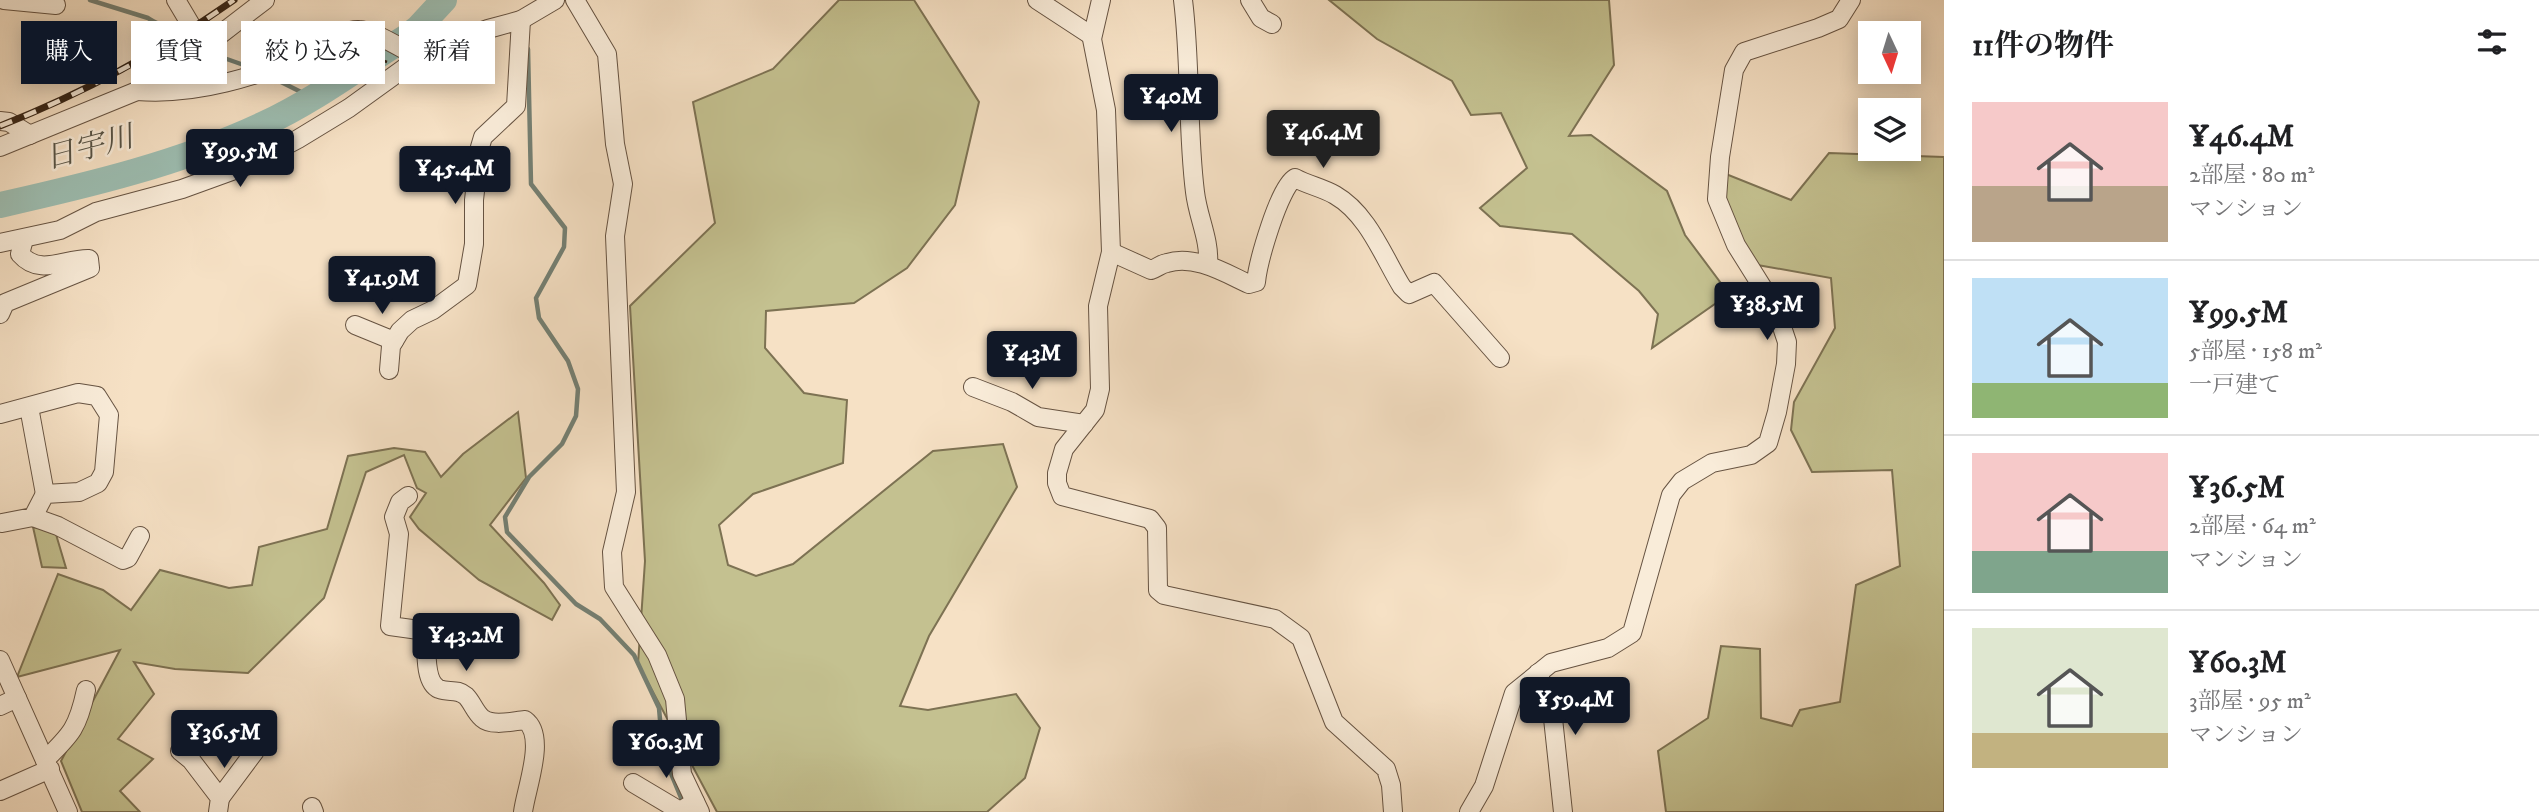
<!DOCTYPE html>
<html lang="ja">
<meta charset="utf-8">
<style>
:root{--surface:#fff;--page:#f2f2f2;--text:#202124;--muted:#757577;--line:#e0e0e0;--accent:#111827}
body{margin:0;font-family:"IM FELL DW Pica","Noto Serif JP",serif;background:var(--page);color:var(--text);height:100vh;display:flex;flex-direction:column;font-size:26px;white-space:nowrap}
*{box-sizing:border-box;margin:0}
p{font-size:23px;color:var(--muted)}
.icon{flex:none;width:38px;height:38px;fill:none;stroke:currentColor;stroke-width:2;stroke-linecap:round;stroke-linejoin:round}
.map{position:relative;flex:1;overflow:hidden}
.drawer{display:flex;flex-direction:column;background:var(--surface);width:595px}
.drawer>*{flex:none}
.top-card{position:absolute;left:21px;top:21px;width:665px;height:63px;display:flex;gap:14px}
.needle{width:46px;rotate:176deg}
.controls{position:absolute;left:1858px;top:21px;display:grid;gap:14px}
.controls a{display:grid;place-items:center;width:63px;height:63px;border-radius:0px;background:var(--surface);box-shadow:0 4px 18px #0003;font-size:35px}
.price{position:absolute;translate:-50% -60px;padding:0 16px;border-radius:7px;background:var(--accent);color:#fff;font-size:23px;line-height:46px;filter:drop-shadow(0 2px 4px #0008)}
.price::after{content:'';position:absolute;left:50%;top:42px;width:21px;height:16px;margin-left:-10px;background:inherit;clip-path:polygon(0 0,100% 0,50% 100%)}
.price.active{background:#222;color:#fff}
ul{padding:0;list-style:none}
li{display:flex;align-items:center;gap:21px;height:175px;padding:0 28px}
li+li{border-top:2px solid var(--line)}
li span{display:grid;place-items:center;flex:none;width:196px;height:140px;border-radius:0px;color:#555}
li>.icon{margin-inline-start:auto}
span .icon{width:84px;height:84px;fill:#fffc;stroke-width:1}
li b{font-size:30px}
h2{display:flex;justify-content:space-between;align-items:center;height:84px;padding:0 28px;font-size:30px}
.tag{padding:0 24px;border-radius:0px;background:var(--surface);box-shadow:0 4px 18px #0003;font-size:24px;line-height:63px}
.tag.active{background:var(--accent);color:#fff}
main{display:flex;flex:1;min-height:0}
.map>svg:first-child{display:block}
.green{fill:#c4c190;stroke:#7d7253;stroke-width:2}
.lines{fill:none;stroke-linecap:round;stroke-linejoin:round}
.stream{stroke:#748074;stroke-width:4.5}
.river{stroke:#9dbeb2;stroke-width:26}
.minor-casing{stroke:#665342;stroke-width:20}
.path{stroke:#362416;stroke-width:2.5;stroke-dasharray:5 3.5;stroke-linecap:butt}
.minor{stroke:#f9ecd9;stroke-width:18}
.rail-casing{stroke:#362416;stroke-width:7}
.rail{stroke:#f9ecd9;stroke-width:4.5;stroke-dasharray:13;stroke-linecap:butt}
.labels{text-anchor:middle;stroke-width:5;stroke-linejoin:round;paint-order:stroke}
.water-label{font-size:30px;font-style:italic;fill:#555245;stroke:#f9ecd9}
</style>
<main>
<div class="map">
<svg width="1944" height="812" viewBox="0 0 1944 812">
<rect width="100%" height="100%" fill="#f6e1c5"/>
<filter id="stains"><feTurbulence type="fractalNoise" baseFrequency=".00286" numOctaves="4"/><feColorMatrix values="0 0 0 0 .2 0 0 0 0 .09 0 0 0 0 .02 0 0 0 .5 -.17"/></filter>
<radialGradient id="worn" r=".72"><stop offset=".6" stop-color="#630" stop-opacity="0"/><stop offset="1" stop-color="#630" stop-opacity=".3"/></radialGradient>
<g class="green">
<polygon points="839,0 914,0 979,102 955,205 907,268 854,303 766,311 765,348 804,393 847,400 843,463 753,494 719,525 728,565 756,576 793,564 933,451 1003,444 1017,487 929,636 900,706 928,710 1016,694 1040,728 1025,778 987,812 717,812 638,664 645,561 630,306 715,223 693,102 773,69"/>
<polygon points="1329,0 1609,0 1614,65 1569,136 1591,135 1667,191 1685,235 1729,294 1652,348 1658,314 1639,291 1572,234 1500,226 1480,208 1527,168 1501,113 1471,115 1452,81 1377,39"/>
<polygon points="1829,153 1944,157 1944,812 1666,812 1658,751 1708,718 1721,646 1760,649 1761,718 1792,726 1800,710 1840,702 1856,585 1900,566 1892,470 1812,472 1791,430 1794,402 1835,328 1831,278 1752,264 1716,189 1726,174 1791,200"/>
<polygon points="518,412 526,478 490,525 544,583 560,605 552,620 479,580 419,529 410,517 426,493 417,488 404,455 366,472 324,598 248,673 175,669 134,662 154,694 118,739 153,759 120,791 140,812 82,812 61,761 120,650 17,677 58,574 103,590 131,610 160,570 229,588 252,585 259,547 327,529 348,456 394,448 425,452 441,477 463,454"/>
<polygon points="33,527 55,531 66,568 42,567"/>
</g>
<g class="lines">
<g class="stream">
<path d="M90,0L148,18C157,25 168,25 176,32C184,38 187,43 196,47"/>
<polyline points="528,49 531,184 565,228 564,247 536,298 539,318 568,361 578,389 576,416 562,444 529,477 505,517 507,532 576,604 600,619 634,655 659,708 663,754 684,805"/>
<polyline points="207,52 255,69"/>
<polyline points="269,76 311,97"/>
</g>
<path class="river" d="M0,205C89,185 181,163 264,124C314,101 359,67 405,38L418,28L444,0"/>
<defs>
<g id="minor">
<polyline points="4,0 56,5"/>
<polyline points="176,0 204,47"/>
<polyline points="575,0 607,54 615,144 623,184 615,236 626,492 612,552 614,587 657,655 675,699 682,774 700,812"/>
<polyline points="1037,0 1092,36"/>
<polyline points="1101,0 1092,39 1106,110 1111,252 1098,306 1100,389 1095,410 1064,449 1057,473 1057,483 1062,496 1150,519 1157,528 1158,590 1164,595 1275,619 1301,638 1334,722 1386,769 1391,785 1393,812"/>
<path d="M1183,0C1191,64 1187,128 1195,192C1198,218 1210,239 1208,265"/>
<polyline points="1250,0 1261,18 1272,24"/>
<path d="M137,91C196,96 257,76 311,54C325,48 342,29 359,30C373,30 404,50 418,57"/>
<polyline points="0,121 9,122 30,135"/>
<polyline points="0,147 137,91 204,47 265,0"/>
<polyline points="0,243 60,230 96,212 182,189 251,164 298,139 349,108 428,51 488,29 521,20 555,0"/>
<path d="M1111,252L1151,270C1157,268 1161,264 1167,263C1194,254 1225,273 1249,284L1256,282C1258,262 1279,187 1295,178C1308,185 1323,188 1335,195C1368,214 1383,256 1402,287L1409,294L1434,283L1500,358"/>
<path d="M0,314L5,303L90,268L89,259C65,258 40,277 20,254L24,239"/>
<polyline points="355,325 394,341"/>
<polyline points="389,370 391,346 400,331 412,320 433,310 467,285 474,244 474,200 480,147 483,137 516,106 521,20"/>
<polyline points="973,387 1012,402 1038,417 1084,424"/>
<polyline points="29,407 45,494"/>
<polyline points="0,414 78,393 97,396 109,415 104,472 98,483 79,492 45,494 33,517 2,523"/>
<path d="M408,496L400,502L394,517L399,534L390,626L426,631C427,646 423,682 439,689C449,693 457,688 466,696C472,702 475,712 482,718C492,727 513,721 525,720C547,736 526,788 523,812"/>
<polyline points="33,517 58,526 123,560 128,558 140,536"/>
<polyline points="0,660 68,812"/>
<polyline points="1538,673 1552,709 1563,812"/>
<polyline points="0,706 17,698"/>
<polyline points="180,751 191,760 220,798 218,812"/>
<path d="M45,760C72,734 78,727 86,690"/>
<polyline points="633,783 680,811 695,802"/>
<polyline points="0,791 50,769"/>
<polyline points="220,798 255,751"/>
<polyline points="312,807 314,812"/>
<polyline points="1469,812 1484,786 1514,693 1551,663 1608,648 1632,633 1671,495 1682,481 1712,463 1751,455 1768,443 1777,412 1786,364 1787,342 1776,309 1736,245 1717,199 1720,157 1734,70 1744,52 1818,28 1839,19 1851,0"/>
</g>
</defs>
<use href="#minor" class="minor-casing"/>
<polyline class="path" points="351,47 387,62"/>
<use href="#minor" class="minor"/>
<defs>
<path id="rail" d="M0,126C84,93 160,52 234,0"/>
</defs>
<use href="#rail" class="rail-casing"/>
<use href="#rail" class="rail"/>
</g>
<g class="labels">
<g class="water-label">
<text transform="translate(89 147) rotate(-15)" y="10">日宇川</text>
</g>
</g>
<rect width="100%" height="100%" filter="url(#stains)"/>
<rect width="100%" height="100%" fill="url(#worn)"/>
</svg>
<div class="controls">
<a><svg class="needle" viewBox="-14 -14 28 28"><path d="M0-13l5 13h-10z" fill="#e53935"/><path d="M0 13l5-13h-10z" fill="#757577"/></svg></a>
<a><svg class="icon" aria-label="layers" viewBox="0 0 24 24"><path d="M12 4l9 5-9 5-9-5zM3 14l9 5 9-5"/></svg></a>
</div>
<b class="price" style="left:1171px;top:134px">¥40M</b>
<b class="price active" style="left:1323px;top:170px">¥46.4M</b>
<b class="price" style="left:240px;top:189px">¥99.5M</b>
<b class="price" style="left:455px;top:206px">¥45.4M</b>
<b class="price" style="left:382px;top:316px">¥41.9M</b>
<b class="price" style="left:1767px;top:342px">¥38.5M</b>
<b class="price" style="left:1032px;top:391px">¥43M</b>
<b class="price" style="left:466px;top:673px">¥43.2M</b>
<b class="price" style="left:1575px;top:737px">¥59.4M</b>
<b class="price" style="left:224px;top:770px">¥36.5M</b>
<b class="price" style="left:666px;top:780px">¥60.3M</b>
<div class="top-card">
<a class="tag active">購入</a>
<a class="tag">賃貸</a>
<a class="tag">絞り込み</a>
<a class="tag">新着</a>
</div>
</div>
<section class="drawer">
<h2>11件の物件<svg class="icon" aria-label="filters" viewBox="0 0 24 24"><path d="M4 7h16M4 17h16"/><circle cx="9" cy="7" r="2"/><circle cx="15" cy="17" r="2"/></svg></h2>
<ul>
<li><span style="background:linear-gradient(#f6c9c9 60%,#b9a48a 0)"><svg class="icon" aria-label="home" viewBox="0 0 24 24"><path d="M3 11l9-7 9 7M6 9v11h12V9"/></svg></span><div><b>¥46.4M</b><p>2部屋 · 80 m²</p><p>マンション</p></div></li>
<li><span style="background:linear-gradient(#bfe0f5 75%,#8fb573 0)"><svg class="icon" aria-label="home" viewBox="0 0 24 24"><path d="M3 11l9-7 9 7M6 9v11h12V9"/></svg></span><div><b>¥99.5M</b><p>5部屋 · 158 m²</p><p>一戸建て</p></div></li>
<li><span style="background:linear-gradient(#f6c9c9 70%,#7fa58c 0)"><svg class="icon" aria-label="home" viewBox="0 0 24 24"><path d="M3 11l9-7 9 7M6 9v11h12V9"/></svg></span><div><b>¥36.5M</b><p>2部屋 · 64 m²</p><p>マンション</p></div></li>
<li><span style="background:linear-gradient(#dfe7d0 75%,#c2b280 0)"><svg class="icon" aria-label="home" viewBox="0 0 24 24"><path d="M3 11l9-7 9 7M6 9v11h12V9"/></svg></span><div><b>¥60.3M</b><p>3部屋 · 95 m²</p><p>マンション</p></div></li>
</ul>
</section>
</main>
